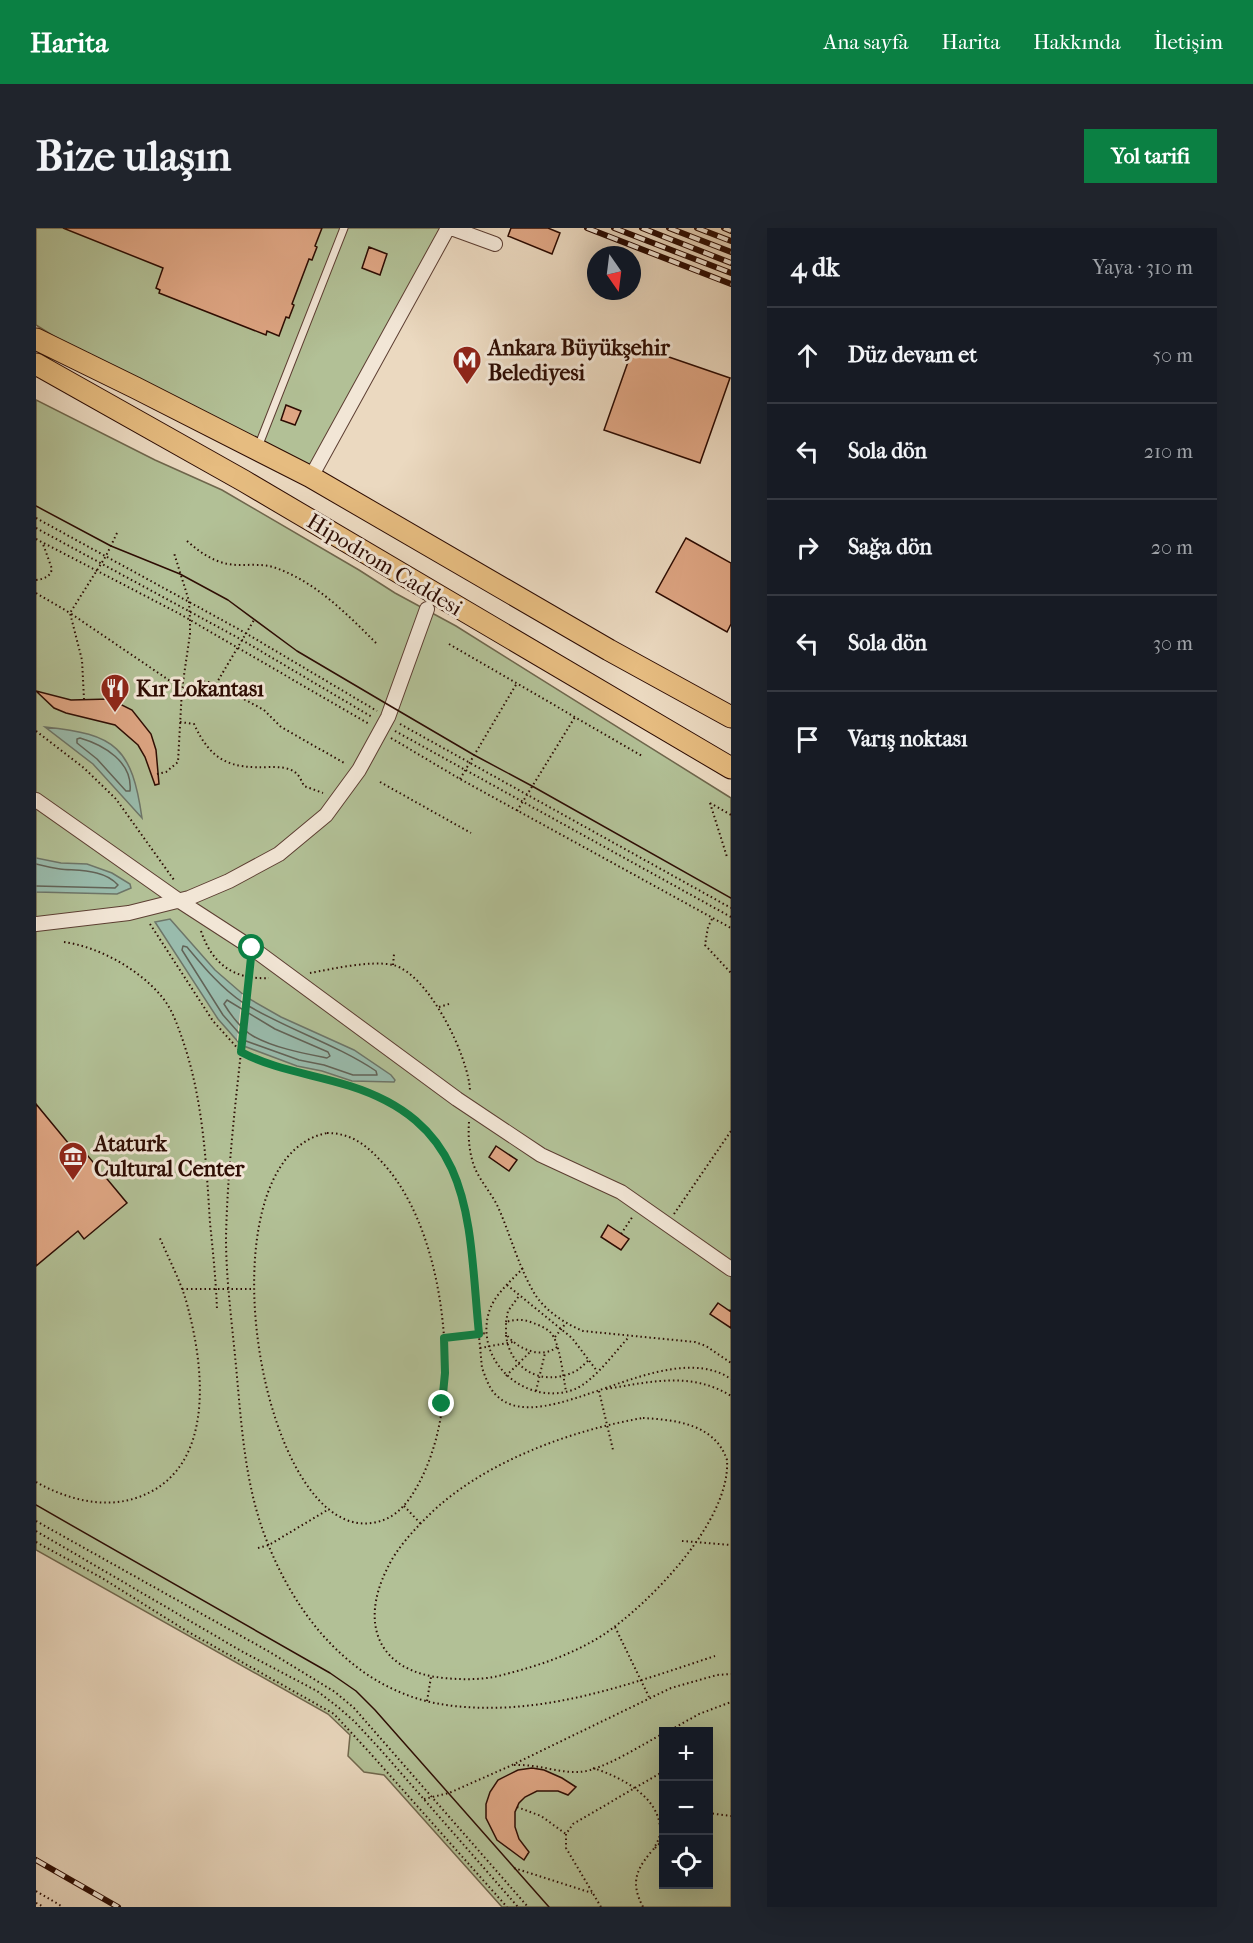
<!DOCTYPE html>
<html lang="tr">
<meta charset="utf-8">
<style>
body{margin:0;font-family:"IM FELL French Canon",serif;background:#20242c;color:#f1f3f6}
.controls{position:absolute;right:18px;bottom:18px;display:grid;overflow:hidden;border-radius:0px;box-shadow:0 6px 24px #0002}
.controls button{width:54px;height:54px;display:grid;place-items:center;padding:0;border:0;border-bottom:2px solid #363941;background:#171b24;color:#f1f3f6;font:30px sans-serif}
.compass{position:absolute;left:551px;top:18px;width:54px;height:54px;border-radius:50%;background:#171b24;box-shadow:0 6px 24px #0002;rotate:166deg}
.stop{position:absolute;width:18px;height:18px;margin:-14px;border:4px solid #0b8043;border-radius:50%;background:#fff}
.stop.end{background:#0b8043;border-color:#fff;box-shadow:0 2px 6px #0008}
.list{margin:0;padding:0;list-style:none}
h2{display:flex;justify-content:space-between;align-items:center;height:78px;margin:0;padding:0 24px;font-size:26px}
h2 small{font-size:20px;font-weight:400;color:#9ea1a6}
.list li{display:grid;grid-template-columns:39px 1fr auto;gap:18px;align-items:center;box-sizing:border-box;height:96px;padding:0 24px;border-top:2px solid #363941}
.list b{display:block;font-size:22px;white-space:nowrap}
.list em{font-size:20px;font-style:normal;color:#9ea1a6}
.icon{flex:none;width:33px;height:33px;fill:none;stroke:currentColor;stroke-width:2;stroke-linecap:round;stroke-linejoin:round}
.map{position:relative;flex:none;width:695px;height:1679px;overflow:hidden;border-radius:0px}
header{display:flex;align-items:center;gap:36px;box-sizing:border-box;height:84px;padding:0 30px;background:#0b8043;color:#fff}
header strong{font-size:28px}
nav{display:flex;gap:33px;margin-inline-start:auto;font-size:21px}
.intro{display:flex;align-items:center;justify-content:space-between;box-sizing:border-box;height:144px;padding:0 36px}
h1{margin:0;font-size:42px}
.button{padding:15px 27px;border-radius:0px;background:#0b8043;color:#fff;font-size:21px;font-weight:700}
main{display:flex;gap:36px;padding:0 36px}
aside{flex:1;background:#171b24;border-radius:0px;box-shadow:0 6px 24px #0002}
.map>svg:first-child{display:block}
.green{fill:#b2c096;stroke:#6f664c;stroke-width:1.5;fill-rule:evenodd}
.water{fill:#99bbac;stroke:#6d7568;stroke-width:1.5}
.pier{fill:#ebd9c0}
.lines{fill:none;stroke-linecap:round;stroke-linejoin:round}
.shore{stroke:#626357;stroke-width:1.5}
.building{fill:#dfa684;stroke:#2c0b02;stroke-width:1.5}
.lane-casing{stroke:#5c3e32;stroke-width:9}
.street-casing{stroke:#5c3e32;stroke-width:16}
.primary-casing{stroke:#2c0b02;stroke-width:23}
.path{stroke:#2c0b02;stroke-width:2;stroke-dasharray:1.5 3;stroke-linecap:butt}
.lane{stroke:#f2e6d6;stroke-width:7}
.street{stroke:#f2e6d6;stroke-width:14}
.primary{stroke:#e6bc80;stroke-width:21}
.tram{stroke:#2c0b02;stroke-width:1.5}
.rail-casing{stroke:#2c0b02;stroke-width:6}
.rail{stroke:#f2e6d6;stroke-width:4;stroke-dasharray:11;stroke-linecap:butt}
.route{stroke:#0b8043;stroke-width:8}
.labels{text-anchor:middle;stroke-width:6;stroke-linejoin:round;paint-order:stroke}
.poi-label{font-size:22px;font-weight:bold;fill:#2c0b02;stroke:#f2e6d6;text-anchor:start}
.street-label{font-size:22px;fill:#2c0b02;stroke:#f2e6d6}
</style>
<header>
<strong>Harita</strong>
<nav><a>Ana sayfa</a><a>Harita</a><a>Hakkında</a><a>İletişim</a></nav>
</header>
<div class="intro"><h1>Bize ulaşın</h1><a class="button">Yol tarifi</a></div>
<main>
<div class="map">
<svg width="695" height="1679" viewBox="0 0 695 1679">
<rect width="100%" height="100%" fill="#ebd9c0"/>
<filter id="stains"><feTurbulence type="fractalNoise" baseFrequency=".00333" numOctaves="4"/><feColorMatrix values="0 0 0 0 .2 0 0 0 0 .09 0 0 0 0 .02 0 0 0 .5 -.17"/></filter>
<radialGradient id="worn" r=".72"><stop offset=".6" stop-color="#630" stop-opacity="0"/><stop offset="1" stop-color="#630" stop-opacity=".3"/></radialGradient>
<!-- green -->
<path class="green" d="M0 0H412L275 249 100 160 0 97Z
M0 172 119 232 186 262 323 342 359 365 420 398 695 570V1679H466L348 1547 328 1544 312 1528 314 1507 292 1486 0 1322ZM628 1504H672V1656H628Z"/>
<!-- water -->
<path class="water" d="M9 499C80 506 96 520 106 590L57 536Z
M0 630 25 635 51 636 76 645 94 656 95 660 81 666 0 664Z
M134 691 179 742 210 769 245 789 318 822 355 847 359 852 358 854 316 853 286 843 261 838 205 817 182 791 119 694Z"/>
<!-- pier -->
<path class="pier" d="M206 766 214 771 209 820 201 812Z"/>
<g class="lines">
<!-- shore -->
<path class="shore" d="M44 510C68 517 97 534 94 563H90L61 531 41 515V511Z
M0 636C8 638 16 640 24 641 43 643 68 641 82 657L79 660 0 658
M147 718 151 719C167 738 185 760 206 774 249 801 298 815 340 843L341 847H317L288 837 263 832 210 813 187 787 146 722Z
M191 772 239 801 292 824 294 828 291 830C266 825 239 820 217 808 206 802 194 786 188 776Z"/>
</g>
<!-- building -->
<path class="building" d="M27 0H286L279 18 281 19 276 32 273 31 256 76 258 77 253 90 250 89 243 108 231 103 230 107 123 65 124 62 120 60 127 40Z
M475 0H512L524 5 516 26 472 8Z
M333 19 351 26 344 47 326 40Z
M598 117 694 150 664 235 568 202Z
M250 177 265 183 259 197 245 192Z
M650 310 695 335V396L691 404 620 364Z
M0 463 35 472 74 471 96 482 115 506 120 522 123 556 119 557 109 529 102 517 79 497 30 485 18 480Z
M0 876 47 933 52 928 91 975 48 1011 42 1003 0 1038Z
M460 918 481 932 473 943 453 929Z
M572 997 593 1011 585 1022 565 1009Z
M682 1075 695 1084V1100L674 1086Z
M496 1540 508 1542 526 1550 540 1559 532 1567 522 1563H501L489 1569 483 1575 479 1584V1599L483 1611 493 1624 488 1632 461 1612 450 1590V1576L454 1564 462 1552 482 1542Z"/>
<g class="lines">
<!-- lane casing -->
<g class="lane-casing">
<path id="lane" d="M222 219 308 0"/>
</g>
<!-- street casing -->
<g class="street-casing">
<path id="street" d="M415 0 459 16
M275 249 412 0
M0 572 142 672 216 720 421 871 505 927 585 964 695 1041
M0 696 93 685 153 670 193 653 243 626 290 587 323 542 352 489 391 381"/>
</g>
<!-- primary casing -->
<g class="primary-casing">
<path id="primary" d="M0 111 100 160 275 249 573 422 695 489
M0 136 208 253 695 540"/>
</g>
<!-- path -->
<path class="path" d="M0 290 206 403 341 483
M0 300 206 412 336 489
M81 305 70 328 34 385 146 461 164 452 180 456 228 482 245 499 310 536
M0 311 142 385 333 496
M151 313C167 327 182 337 204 337 215 337 226 336 237 339 279 353 310 385 341 416
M0 352C8 351 14 349 16 341L7 316
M0 365 34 385 46 432 48 471
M413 416 606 528
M180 456 218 392
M144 494 158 496C175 533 194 541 234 539 243 539 254 539 261 546 264 549 266 554 268 558L287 565
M364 496 695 680
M0 503 48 540 80 571 138 652
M359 503 695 689
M355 510 424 551 695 700
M121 546 130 544 142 534 146 461 154 406V392L153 373 138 325
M424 551 481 455
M344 554 435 605
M674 575 691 629
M674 575 695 587
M481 583 539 489
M676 691 672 699 669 717 695 745
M114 696 177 793 205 824 223 833 314 858 345 870 369 883 389 900 407 923 419 948 432 992 446 1140C450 1150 453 1161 461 1168 508 1213 629 1106 695 1151
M165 703C176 736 198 752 233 750
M28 714C63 719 103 741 126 769 136 781 141 796 146 810 167 870 170 932 174 995 177 1024 180 1053 181 1082
M214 736C206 827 192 918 190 1009 190 1052 196 1095 200 1138 205 1191 208 1246 225 1297 255 1386 320 1468 418 1478 509 1488 594 1456 679 1428
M357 737 358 726
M274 745C296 741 335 732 357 737 392 745 433 829 434 863
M403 779 413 776
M433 894C432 908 433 922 437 935 442 951 455 964 462 979 475 1008 483 1041 500 1068 511 1084 530 1096 547 1103L659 1114 670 1118 695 1135
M291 905C314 905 329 916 344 932 393 983 410 1075 409 1144 408 1184 400 1227 379 1262 371 1276 359 1290 341 1294 225 1323 159 931 291 905Z
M638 986 695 903
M585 1006 597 988
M487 1040C475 1053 458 1067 453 1084 438 1134 491 1180 539 1161 558 1153 578 1125 592 1110
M471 1057 536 1110 561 1143
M146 1061H218
M694 1083 695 1080
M470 1094 472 1083 483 1068
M470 1107C474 1141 505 1159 538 1144 543 1142 548 1136 553 1132
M519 1109 530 1095
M407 1110 451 1105
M521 1119C505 1132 480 1120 470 1106V1094C480 1091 488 1091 497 1095 503 1097 510 1100 514 1104 524 1113 527 1149 530 1163
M444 1120 477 1114
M470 1148 495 1123
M570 1161C614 1154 655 1143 695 1168
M500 1163 509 1125
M563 1163 577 1222
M607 1190C640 1192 679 1196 691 1232 695 1293 612 1377 567 1407 537 1426 505 1437 470 1446 450 1452 429 1452 408 1450 343 1444 323 1397 351 1341 360 1321 377 1303 392 1288 445 1235 535 1202 607 1190Z
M0 1254C30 1271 67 1281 100 1270 179 1244 169 1144 152 1080 146 1055 133 1032 123 1008
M368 1278 385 1296
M0 1293 232 1423 299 1464 318 1480 492 1679
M0 1303 207 1424 281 1463 302 1479 318 1493 344 1521 482 1679
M646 1313 695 1317
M0 1314 66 1350 149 1402 298 1486 334 1525 471 1679
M222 1320 233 1317 293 1281
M579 1399 613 1469
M391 1473 395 1449
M631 1504 663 1486 695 1474
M478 1537C502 1536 522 1545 543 1544 566 1543 607 1516 628 1505
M557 1540C585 1549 627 1570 624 1606 623 1612 619 1618 616 1624
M388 1571 413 1565 474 1538 635 1460 681 1447 695 1446
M481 1579 505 1588 530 1606
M672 1585 695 1588
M619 1620 628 1611
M478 1640 556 1665
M0 1663 27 1679
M0 1675 8 1679
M565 1679 530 1620V1606L537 1596 628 1543
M607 1679C595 1656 599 1643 615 1624"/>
<!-- lane -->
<use href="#lane" class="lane"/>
<!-- street -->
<use href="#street" class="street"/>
<!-- primary -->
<use href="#primary" class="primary"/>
<!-- tram -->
<path class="tram" d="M0 278 75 318 144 346 192 372 261 423 356 479 438 527 496 558 695 670
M0 1277 294 1445 320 1463 339 1482 513 1679"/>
<!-- rail casing -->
<g class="rail-casing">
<path id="rail" d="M551 0 695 56
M578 0 695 45
M606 0 695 35
M633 0 695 24
M661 0 695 13
M688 0 695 3
M0 1632 82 1679"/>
</g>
<!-- rail -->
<use href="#rail" class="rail"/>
</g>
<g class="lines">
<!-- route -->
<path class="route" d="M216 720 205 824C239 842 277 846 314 858 440 898 432 995 443 1106L408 1110 409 1145 406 1176"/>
</g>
<!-- icons -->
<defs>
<g id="metro-pin" transform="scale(1.5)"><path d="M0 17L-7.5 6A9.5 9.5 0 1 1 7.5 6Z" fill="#8f2418" stroke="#f2e6d6"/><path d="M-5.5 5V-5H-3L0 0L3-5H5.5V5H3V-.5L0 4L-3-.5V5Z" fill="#fff"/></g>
<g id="restaurant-pin" transform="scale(1.5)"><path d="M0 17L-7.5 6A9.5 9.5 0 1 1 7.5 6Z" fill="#8f2418" stroke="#f2e6d6"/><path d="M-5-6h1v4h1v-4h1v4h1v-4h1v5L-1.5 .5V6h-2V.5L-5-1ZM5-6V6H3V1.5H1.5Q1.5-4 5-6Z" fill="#fff"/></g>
<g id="museum-pin" transform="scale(1.5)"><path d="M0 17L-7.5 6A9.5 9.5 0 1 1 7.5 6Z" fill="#8f2418" stroke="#f2e6d6"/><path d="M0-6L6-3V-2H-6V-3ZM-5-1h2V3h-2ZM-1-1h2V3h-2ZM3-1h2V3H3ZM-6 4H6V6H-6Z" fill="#fff"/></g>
</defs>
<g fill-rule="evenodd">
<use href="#metro-pin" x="431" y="132"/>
<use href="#restaurant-pin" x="79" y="460"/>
<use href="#museum-pin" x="37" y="928"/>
</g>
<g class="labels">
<!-- poi labels -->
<g class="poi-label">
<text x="452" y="127">Ankara Büyükşehir<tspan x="452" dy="25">Belediyesi</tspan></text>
<text x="100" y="468">Kır Lokantası</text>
<text x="58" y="923">Ataturk<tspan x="58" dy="25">Cultural Center</tspan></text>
</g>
<!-- street labels -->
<g class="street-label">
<text transform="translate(349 336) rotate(31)" y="8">Hipodrom Caddesi</text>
</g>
</g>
<rect width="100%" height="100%" filter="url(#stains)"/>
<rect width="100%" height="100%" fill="url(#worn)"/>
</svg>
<div class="controls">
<button>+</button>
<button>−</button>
<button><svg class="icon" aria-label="locate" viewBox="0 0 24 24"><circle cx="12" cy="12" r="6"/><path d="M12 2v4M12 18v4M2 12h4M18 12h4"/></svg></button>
</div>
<svg class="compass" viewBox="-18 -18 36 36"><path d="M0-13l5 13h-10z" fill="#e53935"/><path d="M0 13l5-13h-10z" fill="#9ea1a6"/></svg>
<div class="stop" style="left:216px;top:720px"></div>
<div class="stop end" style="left:406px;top:1176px"></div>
</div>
<aside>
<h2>4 dk<small>Yaya · 310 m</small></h2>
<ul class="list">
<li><svg class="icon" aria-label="ahead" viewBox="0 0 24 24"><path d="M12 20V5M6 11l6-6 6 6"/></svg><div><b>Düz devam et</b></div><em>50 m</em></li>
<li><svg class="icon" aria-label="left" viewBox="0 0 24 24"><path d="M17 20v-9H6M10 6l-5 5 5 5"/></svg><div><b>Sola dön</b></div><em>210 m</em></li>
<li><svg class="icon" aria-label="right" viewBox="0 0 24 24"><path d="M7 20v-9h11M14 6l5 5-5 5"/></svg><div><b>Sağa dön</b></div><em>20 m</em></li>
<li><svg class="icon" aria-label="left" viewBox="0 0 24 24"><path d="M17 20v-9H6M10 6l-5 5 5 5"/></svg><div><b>Sola dön</b></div><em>30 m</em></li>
<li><svg class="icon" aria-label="arrive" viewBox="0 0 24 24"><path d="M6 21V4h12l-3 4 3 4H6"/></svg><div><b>Varış noktası</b></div></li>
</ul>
</aside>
</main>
